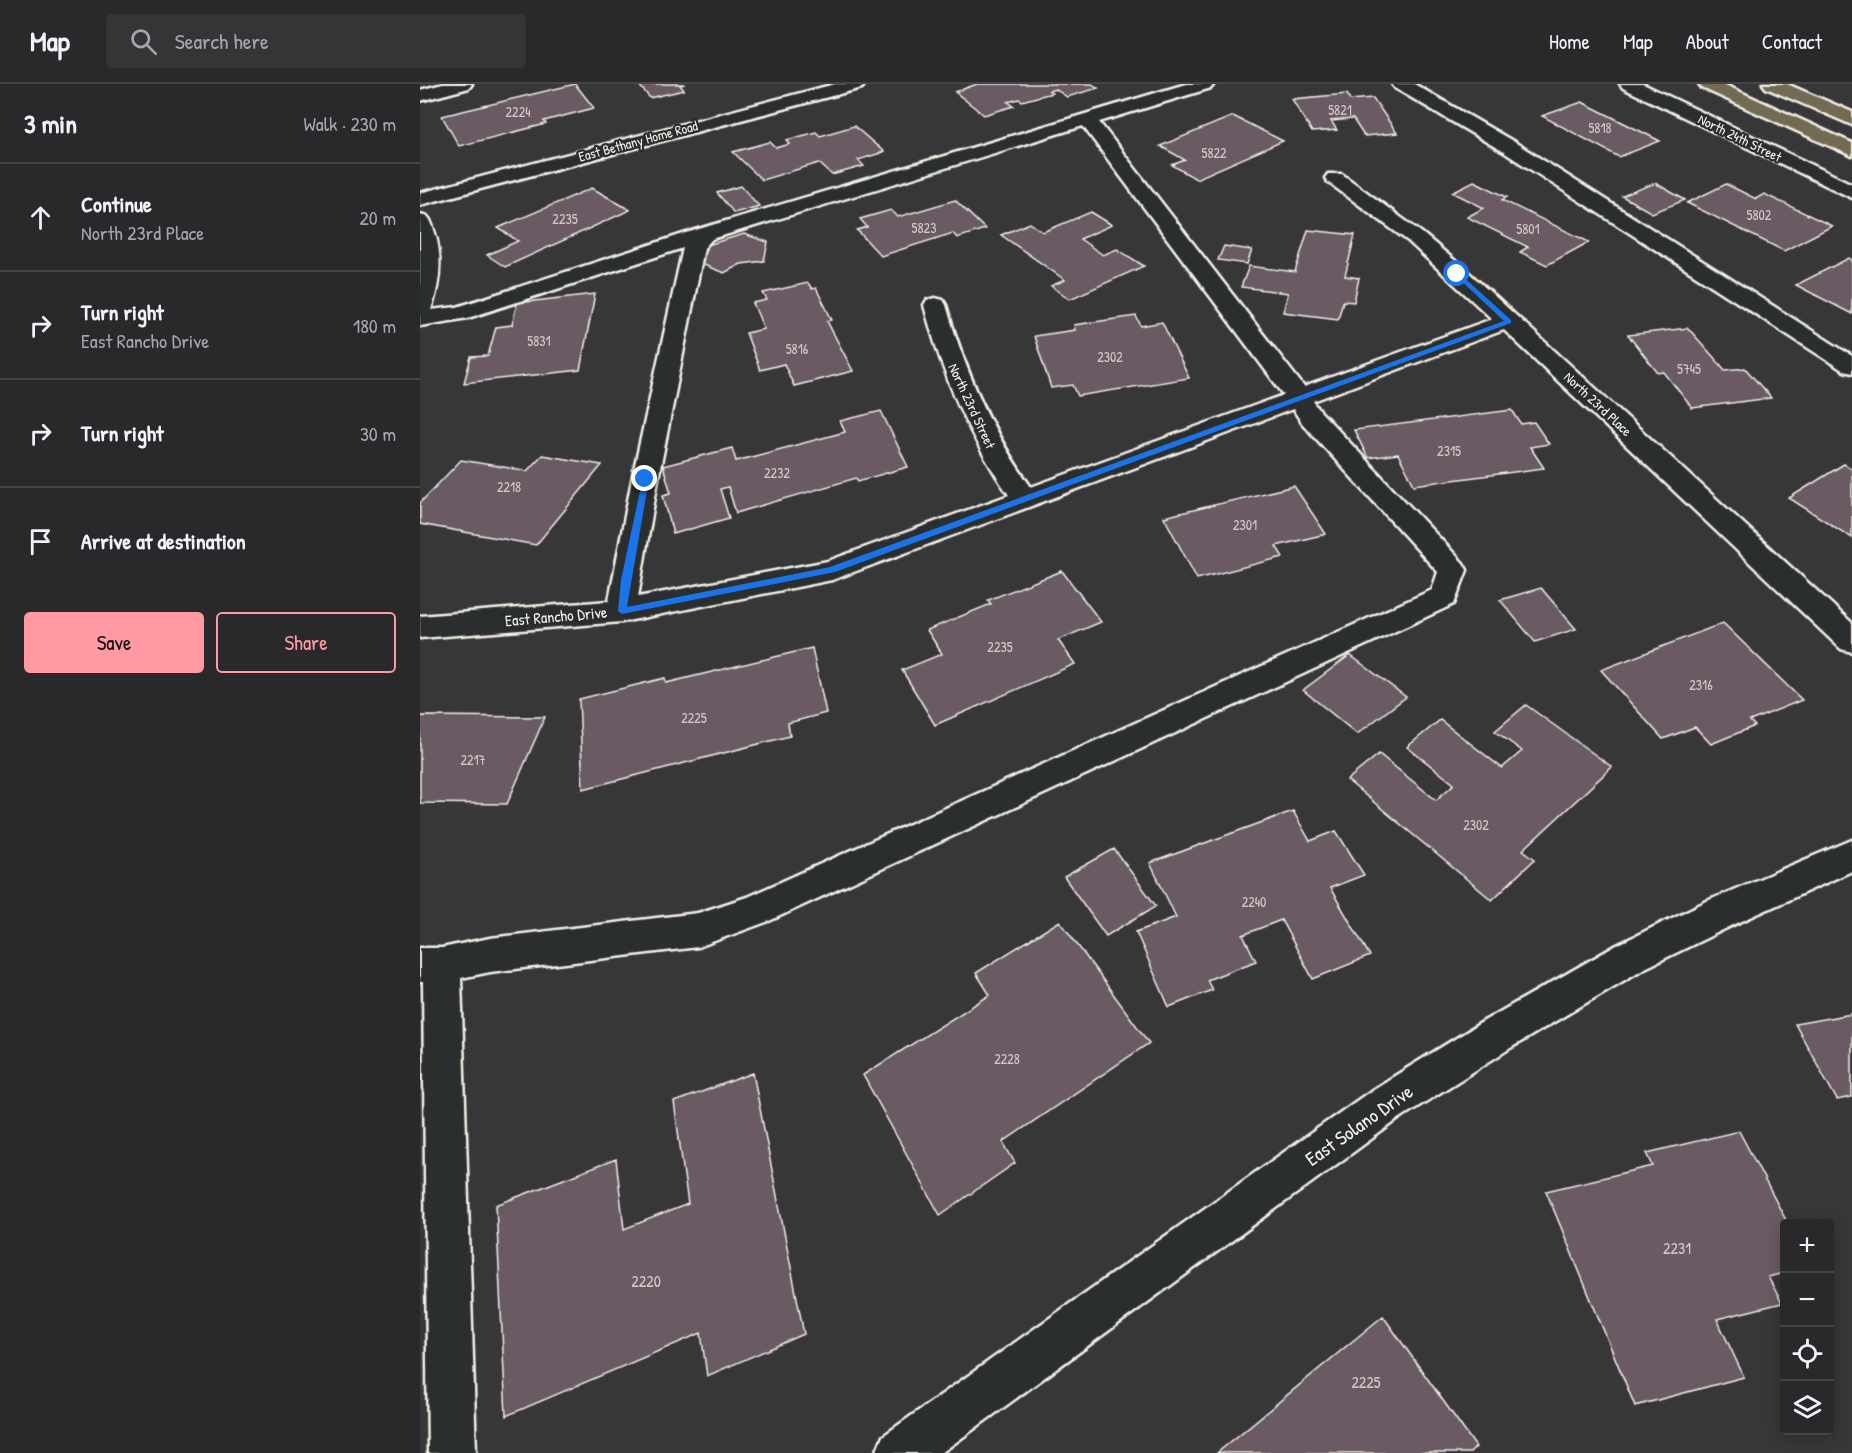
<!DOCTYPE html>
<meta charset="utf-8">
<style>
body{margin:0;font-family:"Patrick Hand",sans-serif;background:#353437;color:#f1f3f6}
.controls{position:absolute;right:18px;bottom:18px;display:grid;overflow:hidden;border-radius:6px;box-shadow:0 3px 15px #0003}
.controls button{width:54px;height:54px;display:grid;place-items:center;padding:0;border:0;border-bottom:2px solid #454447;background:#29282b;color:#f1f3f6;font:30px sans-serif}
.stop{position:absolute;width:18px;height:18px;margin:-14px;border:4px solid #1a73e8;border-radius:50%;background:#fff}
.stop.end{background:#1a73e8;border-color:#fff;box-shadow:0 2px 6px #0008}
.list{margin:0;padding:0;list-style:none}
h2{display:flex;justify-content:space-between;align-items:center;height:78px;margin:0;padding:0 24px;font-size:26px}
h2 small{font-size:20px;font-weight:400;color:#a5a6a9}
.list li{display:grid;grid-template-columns:39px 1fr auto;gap:18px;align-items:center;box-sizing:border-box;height:108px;padding:0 24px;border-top:2px solid #454447}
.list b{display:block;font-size:22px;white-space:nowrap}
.list p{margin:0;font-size:20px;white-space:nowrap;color:#a5a6a9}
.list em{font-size:20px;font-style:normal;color:#a5a6a9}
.actions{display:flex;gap:12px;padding:18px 24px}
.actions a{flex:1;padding:14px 0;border:2px solid #ff9aa2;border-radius:6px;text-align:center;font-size:21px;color:#ff9aa2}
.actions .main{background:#ff9aa2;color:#111}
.icon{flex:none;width:33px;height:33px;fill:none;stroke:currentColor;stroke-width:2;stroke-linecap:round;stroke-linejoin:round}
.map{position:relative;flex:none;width:1432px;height:1369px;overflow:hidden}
header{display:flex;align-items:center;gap:36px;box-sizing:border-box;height:84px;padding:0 30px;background:#29282b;border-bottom:2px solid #454447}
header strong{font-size:28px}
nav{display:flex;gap:33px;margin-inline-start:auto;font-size:21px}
.search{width:420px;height:54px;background:#353437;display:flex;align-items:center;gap:15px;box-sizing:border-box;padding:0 21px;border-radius:6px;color:#a5a6a9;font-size:22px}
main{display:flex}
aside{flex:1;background:#29282b}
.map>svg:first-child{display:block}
.building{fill:#6b5a63;stroke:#f4f1e8;stroke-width:1.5}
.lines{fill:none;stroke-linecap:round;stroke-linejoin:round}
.minor-casing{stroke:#f4f1e8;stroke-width:5}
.major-casing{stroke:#f4f1e8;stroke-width:5}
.minor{fill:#2a2d2e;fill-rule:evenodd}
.major{fill:#726b52;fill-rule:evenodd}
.route{fill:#1a73e8}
.labels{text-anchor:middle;stroke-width:4.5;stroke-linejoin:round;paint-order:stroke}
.number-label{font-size:14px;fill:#d2cbc7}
.far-street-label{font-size:14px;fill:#f4f1e8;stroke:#2a2d2e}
.street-label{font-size:16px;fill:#f4f1e8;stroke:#2a2d2e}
.near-number-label{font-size:16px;fill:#d2cbc7}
.near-street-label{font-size:20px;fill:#f4f1e8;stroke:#2a2d2e}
</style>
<header>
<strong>Map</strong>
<div class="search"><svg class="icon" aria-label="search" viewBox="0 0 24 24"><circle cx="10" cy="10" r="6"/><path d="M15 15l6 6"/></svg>Search here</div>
<nav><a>Home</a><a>Map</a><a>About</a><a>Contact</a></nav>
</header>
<main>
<aside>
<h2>3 min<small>Walk · 230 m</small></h2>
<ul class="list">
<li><svg class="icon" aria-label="ahead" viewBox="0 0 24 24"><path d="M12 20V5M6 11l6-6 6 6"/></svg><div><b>Continue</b><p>North 23rd Place</p></div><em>20 m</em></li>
<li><svg class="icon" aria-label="right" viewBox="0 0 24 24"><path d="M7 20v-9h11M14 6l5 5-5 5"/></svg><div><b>Turn right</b><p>East Rancho Drive</p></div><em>180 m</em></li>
<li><svg class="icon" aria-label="right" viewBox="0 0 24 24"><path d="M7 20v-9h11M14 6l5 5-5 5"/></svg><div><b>Turn right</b></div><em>30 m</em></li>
<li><svg class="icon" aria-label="arrive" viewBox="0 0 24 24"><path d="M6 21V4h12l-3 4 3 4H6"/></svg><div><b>Arrive at destination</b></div></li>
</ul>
<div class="actions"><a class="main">Save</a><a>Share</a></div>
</aside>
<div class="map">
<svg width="1432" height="1369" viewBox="0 0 1432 1369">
<rect width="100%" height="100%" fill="#373639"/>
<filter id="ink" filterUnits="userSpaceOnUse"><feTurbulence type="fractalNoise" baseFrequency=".0167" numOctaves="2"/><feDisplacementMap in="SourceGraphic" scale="12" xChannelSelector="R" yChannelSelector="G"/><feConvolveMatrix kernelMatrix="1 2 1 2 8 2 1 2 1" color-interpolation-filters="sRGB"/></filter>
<g filter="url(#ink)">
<!-- building -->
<path class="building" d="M155 0 174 24 124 37 126 40 39 62 22 32Z
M218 0H265L260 1 264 6 230 14Z
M557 0H672L678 4 647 13 635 5 629 7 632 9 602 17 599 15 588 18 594 22 564 31 535 8Z
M927 10 930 16 953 14 977 49 944 52 933 35 911 37 917 46 892 48 872 15Z
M1162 18 1240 57 1199 73 1122 32Z
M813 32 863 57 776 95 752 81 765 76 740 62Z
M434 42 464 68 438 76 444 82 412 91 399 79 342 96 313 68 350 58 356 64 370 60 367 56 396 48 400 52Z
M1054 97 1087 113 1082 116 1169 158 1127 181 1100 168 1108 163 1047 133 1064 124 1032 108Z
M1235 99 1265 116 1232 129 1202 112Z
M1306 100 1336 115 1344 110 1412 142 1364 167 1267 119Z
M321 102 339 122 314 129 297 109Z
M172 104 210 126 85 183 67 171 98 157 78 144Z
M535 116 565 145 537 154 533 149 461 172 437 146 447 143 440 135 471 126 478 133Z
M671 128 692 141 660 155 683 171 697 165 724 182 650 215 631 202 645 196 581 151 610 139 623 148Z
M888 146 935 151 925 192 939 194 934 218 923 217 918 235 863 228 868 209 821 203 829 182 875 188Z
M324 150 348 158 344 177 321 180 304 189 281 180 287 161Z
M804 162 832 166 827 180 798 176Z
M1429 174 1432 176V230L1376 201Z
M388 199 392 205 396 204 412 236 407 237 433 287 374 302 364 280 340 286 326 249 344 245 333 219 347 216 343 209Z
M175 210 160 286 44 299 51 273 68 272 76 243 92 241 97 219Z
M716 232 721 242 742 238 769 294 658 312 653 301 631 304 614 252 655 246 654 241Z
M1268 244 1305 286 1325 284 1351 314 1272 324 1244 288 1238 289 1208 251Z
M1092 326 1101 340 1114 338 1129 360 1110 363 1124 384 994 401 978 370 948 374 934 346Z
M461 327 488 383 438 397 436 394 316 429 308 403 300 405 309 434 253 450 243 411 251 409 243 382 312 364 316 377 425 348 420 337Z
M122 371 182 381 116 461 0 440V419L41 376 107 387Z
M1424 380 1432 385V454L1369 414Z
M874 402 906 450 856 462 863 473 777 495 744 433Z
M642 487 681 538 638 556 655 580 515 641 482 586 522 570 507 546 571 520 568 516Z
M1121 504 1156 545 1115 558 1080 516Z
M1303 539 1382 616 1330 637 1335 642 1291 660 1275 643 1243 655 1181 586Z
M392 564 406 629 368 639 370 652 163 705 159 615 245 594 246 599Z
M930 571 986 613 937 650 883 606Z
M1106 621 1192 683 1103 766 1115 775 1072 816 927 696 959 670 1016 716 1034 700 987 663 1020 636 1082 684 1102 667 1075 647Z
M0 632 125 633 87 720 0 719Z
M873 727 890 757 916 747 944 791 910 804 950 872 893 895 861 836 823 851 836 877 787 896 792 906 749 923 716 848 756 833 730 779Z
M694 765 736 822 686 852 644 793Z
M640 837 729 959 583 1058 595 1079 520 1131 443 991 570 911 556 889Z
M1432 930V1013L1417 1016 1375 940Z
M333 989 384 1250 287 1292 281 1249 86 1332 76 1121 196 1075 204 1145 268 1120 254 1018Z
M1319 1047 1368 1140H1364V1189L1348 1193 1362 1219 1297 1235 1324 1293 1215 1322 1126 1107 1233 1082 1227 1069Z
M963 1232 1056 1363 1050 1369H797Z"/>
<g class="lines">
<!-- minor casing -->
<g class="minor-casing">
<path id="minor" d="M23 0H52L49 4 0 17V6Z
M415 0H445L442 4 0 121V109Z
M766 0H794L791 4 679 38 884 303 1072 235 988 157 908 98 905 94 908 90H922L1002 149 1045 185 1432 539V568L1421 565 1084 246 893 317 900 327 1043 479 1047 486 1034 520 349 837 278 863 70 888 41 894 56 1369H8L3 898H0V864H22L70 854 278 829 327 813 1012 506 1018 488 882 339 873 325 412 496 202 538 0 554V532L189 517 212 395 263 164 48 234 0 242V130L7 132 10 136C24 166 21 196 11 226L37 223 279 145ZM663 42 864 311 611 403C571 347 545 287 526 221L523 216 515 214 507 216 504 221C522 290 548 352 589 411L408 477 218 513 238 395 284 164 292 155Z
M972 0H994L1096 59 1432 272V289L1424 287 1082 67 975 4Z
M1200 0H1223L1432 100V114L1203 4Z
M1432 756V787L1313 841 1223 885 1092 963 980 1034 521 1369H456L463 1352 952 1006 1064 937 1197 861 1287 817Z"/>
</g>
<!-- major casing -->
<g class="major-casing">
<path id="major" d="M1279 0H1303L1432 59V72L1282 4Z
M1343 0H1367L1432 28V41L1346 4Z"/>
</g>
<!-- minor -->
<use href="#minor" class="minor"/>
<!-- major -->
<use href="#major" class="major"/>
</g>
</g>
<!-- route -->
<path class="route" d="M1035 189H1039L1091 236V239L415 488 202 530 198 527 201 496 223 393 229 395 207 523 410 483 1084 237 1035 191Z"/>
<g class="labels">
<!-- number labels -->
<g class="number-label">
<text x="920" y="31">5821</text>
<text x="98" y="33">2224</text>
<text x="1180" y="49">5818</text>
<text x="794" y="74">5822</text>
<text x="1339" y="136">5802</text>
<text x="145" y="140">2235</text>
<text x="504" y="149">5823</text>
<text x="1108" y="150">5801</text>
<text x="119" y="262">5831</text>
<text x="377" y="270">5816</text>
<text x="690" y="278">2302</text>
<text x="1269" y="290">5745</text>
<text x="1029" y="372">2315</text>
<text x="357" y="394">2232</text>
<text x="89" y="408">2218</text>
<text x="825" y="446">2301</text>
<text x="580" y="568">2235</text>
<text x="1281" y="606">2316</text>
<text x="274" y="639">2225</text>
<text x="53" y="681">2217</text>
<text x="1056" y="746">2302</text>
<text x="834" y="823">2240</text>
<text x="587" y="980">2228</text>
</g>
<!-- far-street labels -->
<g class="far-street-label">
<text transform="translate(1320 54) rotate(26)" y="5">North 24th Street</text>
<text transform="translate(218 57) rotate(-15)" y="5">East Bethany Home Road</text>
<text transform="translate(1178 320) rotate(43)" y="5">North 23rd Place</text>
<text transform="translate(552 322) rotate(65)" y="5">North 23rd Street</text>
</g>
<!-- street labels -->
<g class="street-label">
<text transform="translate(136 532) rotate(-5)" y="6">East Rancho Drive</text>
</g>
<!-- near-number labels -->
<g class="near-number-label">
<text x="1257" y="1170">2231</text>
<text x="226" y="1203">2220</text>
<text x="946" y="1304">2225</text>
</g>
<!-- near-street labels -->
<g class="near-street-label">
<text transform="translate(939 1041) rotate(-35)" y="7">East Solano Drive</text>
</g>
</g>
</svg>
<div class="controls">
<button>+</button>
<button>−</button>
<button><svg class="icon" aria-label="locate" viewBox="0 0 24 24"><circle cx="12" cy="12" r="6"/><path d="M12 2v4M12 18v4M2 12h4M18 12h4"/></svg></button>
<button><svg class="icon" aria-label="layers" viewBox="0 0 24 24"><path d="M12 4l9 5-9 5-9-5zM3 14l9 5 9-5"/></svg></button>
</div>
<div class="stop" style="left:1037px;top:190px"></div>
<div class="stop end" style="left:225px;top:395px"></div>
</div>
</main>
